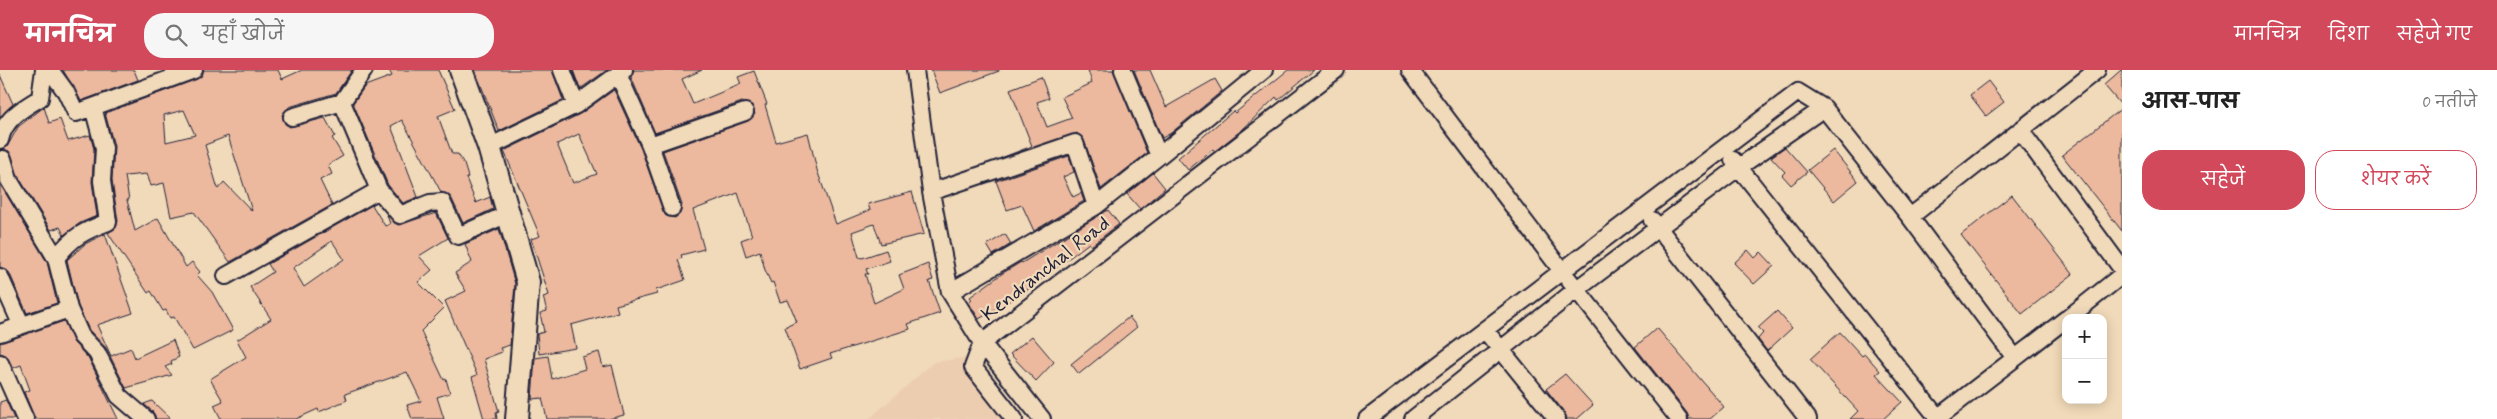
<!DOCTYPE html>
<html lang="hi">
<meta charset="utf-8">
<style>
body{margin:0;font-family:Mynerve,"Playpen Sans Deva",sans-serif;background:#f6f6f6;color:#222}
.controls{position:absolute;right:15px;bottom:15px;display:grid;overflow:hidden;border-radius:10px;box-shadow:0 2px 12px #0003}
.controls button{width:45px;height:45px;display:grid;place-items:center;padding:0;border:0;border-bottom:1px solid #e0e0e0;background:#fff;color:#222;font:25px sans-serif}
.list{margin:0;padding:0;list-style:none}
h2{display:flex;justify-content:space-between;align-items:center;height:65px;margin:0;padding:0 20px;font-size:21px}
h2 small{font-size:16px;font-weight:400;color:#767676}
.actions{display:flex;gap:10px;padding:15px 20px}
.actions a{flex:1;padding:11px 0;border:1px solid #d1495b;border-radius:20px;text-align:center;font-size:18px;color:#d1495b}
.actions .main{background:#d1495b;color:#fff}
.icon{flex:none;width:28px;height:28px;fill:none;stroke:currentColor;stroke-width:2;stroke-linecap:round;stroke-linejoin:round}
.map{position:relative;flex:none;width:2122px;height:349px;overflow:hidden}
header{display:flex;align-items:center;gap:30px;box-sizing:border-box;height:70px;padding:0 25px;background:#d1495b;color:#fff}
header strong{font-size:24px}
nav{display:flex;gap:28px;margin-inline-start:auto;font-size:18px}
.search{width:350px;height:45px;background:#f6f6f6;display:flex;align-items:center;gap:12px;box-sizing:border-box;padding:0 18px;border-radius:20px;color:#767676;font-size:19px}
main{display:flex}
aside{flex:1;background:#fff}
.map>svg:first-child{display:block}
.built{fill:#eccdaf}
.building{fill:#ecb99e;stroke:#22223b;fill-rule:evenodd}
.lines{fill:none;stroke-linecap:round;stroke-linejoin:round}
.street-casing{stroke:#22223b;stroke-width:20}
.secondary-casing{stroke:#22223b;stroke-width:26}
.street{stroke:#f1dab9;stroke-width:16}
.secondary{stroke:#f1dab9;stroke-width:22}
.labels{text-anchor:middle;stroke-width:4.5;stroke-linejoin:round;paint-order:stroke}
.street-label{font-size:20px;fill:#22223b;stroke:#f1dab9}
</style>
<header>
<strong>मानचित्र</strong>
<div class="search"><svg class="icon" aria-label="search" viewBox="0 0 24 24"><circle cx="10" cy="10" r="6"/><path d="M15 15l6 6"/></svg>यहाँ खोजें</div>
<nav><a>मानचित्र</a><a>दिशा</a><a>सहेजे गए</a></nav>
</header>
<main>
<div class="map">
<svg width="2122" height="349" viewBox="0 0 2122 349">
<rect width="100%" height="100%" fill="#f1dab9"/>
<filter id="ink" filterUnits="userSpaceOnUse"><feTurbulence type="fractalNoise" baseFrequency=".02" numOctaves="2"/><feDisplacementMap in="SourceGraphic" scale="10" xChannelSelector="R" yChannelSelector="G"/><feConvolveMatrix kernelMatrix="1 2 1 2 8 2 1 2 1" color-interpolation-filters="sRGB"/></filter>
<g filter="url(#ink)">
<!-- built -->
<path class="built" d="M971 287 1019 349H869L934 292Z"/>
<!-- building -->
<path class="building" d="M63 0H134L138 10 81 31Z
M204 0H278L282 9 302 0H352L336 23 289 37 282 45 285 54 290 57 325 48 335 66 332 68 343 86 328 95 332 104 320 110 332 135 230 192 194 142 171 147 164 113 151 116 147 104 125 106 129 130H127L135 161 158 148 186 197 192 192 200 202 197 205 212 222 233 260 193 280 174 247 170 248 166 240 163 241 151 221 148 223 108 163 116 158 118 151 112 111 114 76 105 43 197 9ZM184 40 195 65 166 72 164 45ZM228 66 252 141 224 112 218 119 205 75Z
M389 0H438L455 39 438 46 452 84H458L464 94 468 107 466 108 476 133 490 127 493 139 463 153 451 127 441 122 402 50 391 56 418 127 403 133 388 115 353 33 365 16 392 6Z
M475 0H552L563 30 499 61Z
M573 0H607L580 19Z
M634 0H702L682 9 693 34 741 14 738 7 754 1 767 34 765 35 776 72 808 63 817 100 836 154 870 140 868 134 912 122 924 164 881 174 874 154 852 162 859 187 862 188 886 180 890 191 866 199 868 204H865L874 233 904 219 899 205 928 194 933 210 929 211 940 243 908 254 910 259 830 284 832 288 800 299 785 257 797 252 788 230 780 232 773 212 771 213 765 200 760 181 746 186 741 170 752 166 738 123 693 140 704 179 681 185 682 188 678 190 685 210 656 220 657 224 616 235 618 242 571 255 576 278 539 284 537 264 544 262 540 243 547 241 543 227 549 225 531 169 540 166 504 81 580 44 614 20 641 79 663 141 666 146 675 148 680 144 682 135 663 81 748 51 755 44 752 35 742 32 655 63 631 7ZM579 64 597 104 573 113 557 74Z
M931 0H999V1L940 23Z
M1088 0H1113L1147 83 1101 119 1084 70 1077 63 1001 88 1032 76 1010 19 1041 7 1049 28 1037 32 1047 57 1072 48 1062 27 1092 13Z
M1134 0H1150L1166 37 1215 9 1222 21 1171 63 1162 68Z
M1288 0H1314L1278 30 1276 27 1243 59 1215 81 1213 79 1188 100 1178 88 1233 41 1235 43Z
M2121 0H2122V36L2104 15Z
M0 5 13 34 0 47Z
M1988 11 2004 32 1986 46 1970 25Z
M44 37 49 53 60 49 68 71 90 65 94 79 92 112 97 146 80 153 64 165 60 157 51 160 18 106 12 86 9 81 3 79 7 77 18 57Z
M2122 38V161L2062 85Z
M1785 77 1807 102 1791 115 1782 105 1785 102 1771 87Z
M1833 80 1858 111 1834 131 1808 100Z
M1069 86 1074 102 1063 107 1073 127 1081 123 1084 131 1034 161 1022 135 1007 140 996 111Z
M1153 103 1165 118 1140 139 1127 124Z
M0 114 47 192 57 233 27 243 9 202 0 197Z
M2012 125 2073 204 2022 244 1961 165Z
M372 135 385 156 390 154 387 145 398 155 436 143 448 168 419 186 432 200 418 212 444 238 421 261 444 310 446 309 450 323 437 327 444 349H412L407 335 421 331 407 302 345 324 347 330 319 342 318 339 296 349H221L214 335 223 331 210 309 246 287 237 270 271 249 250 217 273 202 268 194ZM332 171 344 189 304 217 293 198Z
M1108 140 1119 154 1091 176 1089 173 1023 223 979 249 969 233 972 230 970 227 1003 203 1021 192 1022 193Z
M499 159 515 214 510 275 500 278 502 282 484 289 499 342 496 343 497 349H484L472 307 477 305 445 231 466 221 455 203 472 192 465 174Z
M105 164 133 243 97 255 111 286 131 278 135 288 173 270 179 287 171 291 172 294 165 297 172 305 126 318 106 278 89 260 78 236 67 190 85 174Z
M1005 164 1011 174 993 185 987 175Z
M1748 180 1755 188 1761 182 1774 196 1754 214 1734 193Z
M1777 241 1792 258 1767 281 1758 269 1763 263 1758 258Z
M1129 247 1137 257 1079 304 1071 294Z
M64 251 74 273 89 289 118 349H35L24 322 30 320 21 295 13 298 6 285 0 283V273Z
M1657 258 1724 337 1710 349H1689L1687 343 1635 277Z
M1840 262 1862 286 1865 284 1880 301 1876 304 1902 332 1883 349H1850L1858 341 1810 289Z
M1032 266 1054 292 1036 311 1010 284Z
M599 282 603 297 612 295 624 345 608 349H547L542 328 532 329 535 288 548 286 552 309 585 299 582 287Z
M1565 304 1593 335 1577 349H1567L1565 343 1546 319Z
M6 330 14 349H0V332Z
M152 331 171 349H156L153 342 144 334Z"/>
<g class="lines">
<!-- street casing -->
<g class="street-casing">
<path id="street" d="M50 0 66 22 76 43 93 37
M562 0 576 35
M915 0 931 122 950 222 982 273 1336 0
M1410 0 1562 201 1679 349
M618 4 650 75 672 138
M342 32 379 120 400 145 430 133 442 132 458 166 510 143
M292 47 342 32 364 0
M2020 60 2122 199
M0 70C4 49 23 38 40 28L44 0
M650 75 745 42
M489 77 576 35 624 0
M1159 86 1264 0
M0 90 3 89 9 110 56 188 69 239 0 263
M1733 90 1938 348
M931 122 1075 73 1096 136
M1910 147 2097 0
M1652 150 1808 349
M56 188C72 167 84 161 108 152L102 111 104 78 93 37 194 0
M226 206 379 120
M0 207 21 254
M950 222 1096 136 1159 86 1123 0
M69 239 81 266 97 283 119 326 146 349
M2068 248 2122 205
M1485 260 1557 349
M0 293 25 349
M1014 349 973 297 982 273 1042 349
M1367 349 1798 22 1824 38 1910 147 2015 288
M1413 349 1577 219 1739 97 1824 38
M1936 349 2066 249"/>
</g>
<!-- secondary casing -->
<g class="secondary-casing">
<path id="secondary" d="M461 0 489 77 528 212 517 349"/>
</g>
<!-- street -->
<use href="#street" class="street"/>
<!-- secondary -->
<use href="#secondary" class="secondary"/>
</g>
</g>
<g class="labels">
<!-- street labels -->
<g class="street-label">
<text transform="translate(1045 198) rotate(-38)" y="7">Kendranchal Road</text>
</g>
</g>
</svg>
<div class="controls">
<button>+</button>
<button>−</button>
</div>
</div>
<aside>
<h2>आस-पास<small>0 नतीजे</small></h2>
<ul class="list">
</ul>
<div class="actions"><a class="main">सहेजें</a><a>शेयर करें</a></div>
</aside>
</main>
